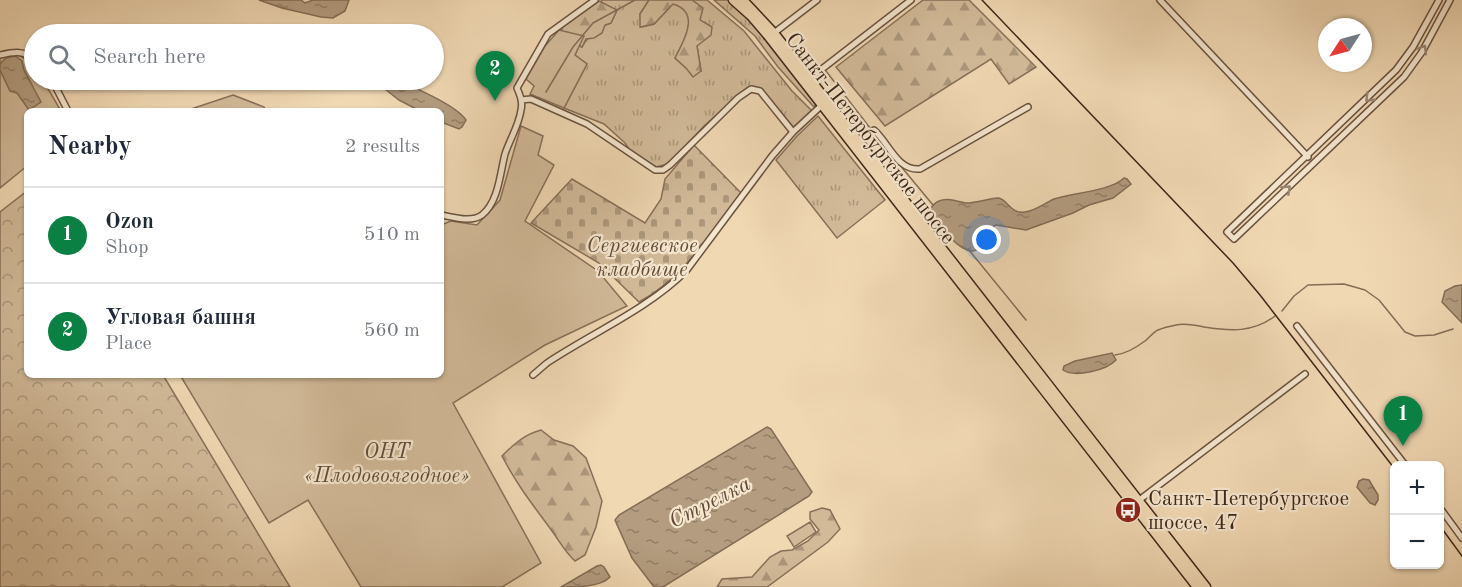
<!DOCTYPE html>
<meta charset="utf-8">
<style>
body{margin:0;font-family:"Old Standard TT",serif;background:#f6f6f7;color:#1f2937}
.controls{position:absolute;right:18px;bottom:18px;display:grid;overflow:hidden;border-radius:9px;box-shadow:0 2px 4px #0004}
.controls button{width:54px;height:54px;display:grid;place-items:center;padding:0;border:0;border-bottom:2px solid #e0e1e3;background:#fff;color:#1f2937;font:30px sans-serif}
.compass{position:absolute;left:1318px;top:18px;width:54px;height:54px;border-radius:50%;background:#fff;box-shadow:0 2px 4px #0004;rotate:234deg}
.you{position:absolute;left:987px;top:240px;width:21px;height:21px;margin:-15px;border:4px solid #fff;border-radius:50%;background:#1a73e8;box-shadow:0 0 0 9px #1a73e833}
.badge{display:grid;place-items:center;width:39px;height:39px;border-radius:50%;background:#0b8043;color:#fff;font-size:20px;font-weight:700}
.pin{position:absolute;translate:-50% -50px;filter:drop-shadow(0 2px 3px #0008)}
.pin::after{content:'';position:absolute;top:32px;width:21px;height:18px;background:inherit;clip-path:polygon(0 0,100% 0,50% 100%)}
.list{margin:0;padding:0;list-style:none}
h2{display:flex;justify-content:space-between;align-items:center;height:78px;margin:0;padding:0 24px;font-size:26px}
h2 small{font-size:20px;font-weight:400;color:#747a83}
.list li{display:grid;grid-template-columns:39px 1fr auto;gap:18px;align-items:center;box-sizing:border-box;height:96px;padding:0 24px;border-top:2px solid #e0e1e3}
.list b{display:block;font-size:22px;white-space:nowrap}
.list p{margin:0;font-size:20px;white-space:nowrap;color:#747a83}
.list em{font-size:20px;font-style:normal;color:#747a83}
.icon{flex:none;width:33px;height:33px;fill:none;stroke:currentColor;stroke-width:2;stroke-linecap:round;stroke-linejoin:round}
.map{position:relative;flex:none;width:1462px;height:587px;overflow:hidden}
.search{position:absolute;background:#fff;box-shadow:0 2px 4px #0004;left:24px;top:24px;width:420px;height:66px;display:flex;align-items:center;gap:15px;box-sizing:border-box;padding:0 21px;border-radius:33px;color:#747a83;font-size:22px}
.panel{position:absolute;background:#fff;box-shadow:0 2px 4px #0004;left:24px;top:108px;width:420px;height:270px;border-radius:9px}
.map>svg:first-child{display:block}
.grass{fill:url(#grass-tufts);stroke:#887059;stroke-width:1.5;fill-rule:evenodd}
.forest{fill:url(#forest-firs);stroke:#887059;stroke-width:1.5}
.cemetery{fill:url(#cemetery-stones);stroke:#887059;stroke-width:1.5}
.park{fill:url(#park-crowns);stroke:#887059;stroke-width:1.5}
.garden{fill:#d2ba99;stroke:#887059;stroke-width:1.5}
.water{fill:url(#water-ripples);stroke:#846d56;stroke-width:1.5}
.lines{fill:none;stroke-linecap:round;stroke-linejoin:round}
.stream{stroke:#846d56;stroke-width:1.5}
.street-casing{stroke:#6a5340;stroke-width:8}
.primary-casing{stroke:#3e2719;stroke-width:11}
.street{stroke:#f5e6ce;stroke-width:5}
.primary{stroke:#f0d8b3;stroke-width:8}
.tram{stroke:#3e2719;stroke-width:1.5}
.oneway{stroke:#9a8674}
.labels{text-anchor:middle;stroke-width:4.5;stroke-linejoin:round;paint-order:stroke}
.street-label{font-size:21px;fill:#3e2719;stroke:#f5e6ce}
.park-label{font-size:21px;font-style:italic;fill:#634c39;stroke:#f5e6ce}
.poi-label{font-size:21px;fill:#3e2719;stroke:#f5e6ce;text-anchor:start}
.water-label{font-size:22px;font-style:italic;fill:#614a38;stroke:#f5e6ce}
</style>
<div class="map">
<svg width="1462" height="587" viewBox="0 0 1462 587">
<defs>
<pattern id="grass-tufts" width="24" height="20" patternUnits="userSpaceOnUse" patternTransform="scale(1.5)"><rect width="24" height="20" fill="#d2ba99"/><path d="M3 7l-1-3M5 7V3M7 7l1-3M15 17l-1-3M17 17v-4M19 17l1-3" fill="none" stroke="#ac977c"/></pattern>
<pattern id="forest-firs" width="22" height="20" patternUnits="userSpaceOnUse" patternTransform="scale(1.5)"><rect width="22" height="20" fill="#d2ba99"/><path d="M5 1l3.5 6h-7zM16 11l3.5 6h-7z" fill="#ac977c"/></pattern>
<pattern id="cemetery-stones" width="16" height="16" patternUnits="userSpaceOnUse" patternTransform="scale(1.5)"><rect width="16" height="16" fill="#d2ba99"/><path d="M2 7V4a2 2 0 0 1 4 0v3zM10 15v-3a2 2 0 0 1 4 0v3z" fill="#ac977c"/></pattern>
<pattern id="park-crowns" width="20" height="18" patternUnits="userSpaceOnUse" patternTransform="scale(1.5)"><rect width="20" height="18" fill="#d2ba99"/><path d="M2 6a3 3 0 1 1 6 0M12 15a3 3 0 1 1 6 0" fill="none" stroke="#ac977c"/></pattern>
<pattern id="water-ripples" width="26" height="14" patternUnits="userSpaceOnUse" patternTransform="scale(1.5)"><rect width="26" height="14" fill="#b39c7f"/><path d="M2 4q2-2 4 0t4 0M15 11q2-2 4 0t4 0" fill="none" stroke="#937f67"/></pattern>
</defs>
<rect width="100%" height="100%" fill="#f0d8b3"/>
<filter id="stains"><feTurbulence type="fractalNoise" baseFrequency=".00333" numOctaves="4"/><feColorMatrix values="0 0 0 0 .2 0 0 0 0 .09 0 0 0 0 .02 0 0 0 .5 -.17"/></filter>
<radialGradient id="worn" r=".72"><stop offset=".6" stop-color="#630" stop-opacity="0"/><stop offset="1" stop-color="#630" stop-opacity=".3"/></radialGradient>
<!-- grass -->
<path class="grass" d="M602 0H649L640 14 641 27 654 24 669 8 661 0H707L744 31 792 91 812 111 794 128 761 90 748 87 704 126 668 164 656 167 631 152 625 143 604 124 564 108 587 64 575 55 579 46 582 47C588 36 599 27 611 23L617 10 598 5ZM688 27 697 46 701 71 686 68 675 58 687 35Z
M714 0H728L753 24 816 104 814 107 778 67 755 36Z
M818 116 885 200 837 238 776 160 797 136Z"/>
<!-- forest -->
<path class="forest" d="M649 0H692L703 8 700 20 712 27 711 35 697 46 701 71 693 77 686 68 675 58C684 41 701 12 673 4L654 24 640 27V14Z
M923 0H969L1036 67 1009 84 991 59 885 126 836 67Z
M599 1 617 10 611 23 605 25 602 33 594 38 586 39 582 47 569 40 562 32V27Z
M541 430 554 440 573 446 586 458 602 501 596 527 585 555 575 561C565 552 560 542 552 531 533 505 517 485 502 456 514 444 525 434 541 430Z
M822 508 830 510 840 529 828 542 767 587H717L722 579 752 577 770 557 781 551 792 550 808 541 819 530 810 519V512Z"/>
<!-- cemetery -->
<path class="cemetery" d="M694 145 741 193C711 232 683 279 639 302L599 263 531 223 572 179 645 223 661 199 665 179Z"/>
<!-- park -->
<path class="park" d="M27 191V375H163L290 587H0V212Z"/>
<!-- garden -->
<path class="garden" d="M559 30 584 36 575 55 587 64 564 108 530 94 534 86 526 79 545 46Z
M14 52 34 64V80H43L61 111H27V166L0 188V54Z
M233 95 264 107 266 111H185Z
M521 126 543 136 538 155 554 165 525 221 598 271 627 306 545 345 453 403 541 563 502 587H361L308 500 269 523 180 375H441V225L451 221 477 225 500 200Z
M810 522 816 532 794 547 787 536Z"/>
<!-- water -->
<path class="water" d="M259 0H301L305 3 313 0H349L345 11 333 18 321 17 282 8Z
M15 56 22 61 24 70 41 102 29 110 17 93 10 91 0 70V64L6 58Z
M386 80C402 79 457 106 466 120L462 127 459 129 441 122V111H420L399 100 385 89Z
M1124 178 1127 179 1131 184 1113 198 1089 205 1073 213 1026 230 996 225 985 231C984 235 983 242 981 245 969 267 935 222 930 210 932 206 934 203 939 201 948 197 957 202 966 203 976 203 991 198 998 198 1008 199 1009 214 1025 212 1035 211 1045 203 1054 199 1072 193 1111 191 1124 178Z
M1462 285V323L1442 302 1445 291 1455 286Z
M1112 353 1116 360C1107 370 1075 378 1063 370L1064 366 1075 361Z
M767 427 771 429 812 492 809 496 663 587H654L632 558 615 520 619 515Z
M1363 479 1369 480 1378 495V500L1375 505 1370 503 1357 487 1359 481Z
M601 565 604 567 610 577C601 587 577 587 561 587L597 566Z"/>
<g class="lines">
<!-- stream -->
<path class="stream" d="M826 71 870 128
M546 92 573 47 593 23 635 0
M899 164 933 205
M969 250 1026 320
M1282 311 1294 296 1308 285 1344 284 1365 290 1379 300 1405 332 1415 336 1434 335 1453 329
M1115 355C1125 354 1137 347 1145 341 1149 338 1153 332 1158 330 1163 328 1171 326 1176 325 1185 323 1195 325 1204 327 1230 331 1253 333 1275 316"/>
<!-- street casing -->
<g class="street-casing">
<path id="street" d="M1160 0 1308 157
M1439 0 1413 47 1396 70 1227 232 1234 239 1404 77 1422 52 1450 0
M774 33 817 0
M0 55C13 52 23 50 34 59
M809 79 911 0
M52 80 68 111
M521 100 531 99 587 124 655 170H663L670 165 738 98 751 89 760 91 793 132
M858 140 874 130C889 143 897 171 920 169L1028 107
M441 215C453 217 471 223 482 215 499 201 500 173 505 154 510 139 519 125 521 110 523 102 520 95 517 88L548 34 595 0
M1297 326 1406 466
M533 375 547 363C592 333 648 309 686 271L772 156 793 132 822 105
M1138 501 1305 374
M1440 508 1462 538"/>
</g>
<!-- primary casing -->
<g class="primary-casing">
<path id="primary" d="M733 0 751 16 769 37 1197 587
M743 0 774 33 1206 587"/>
</g>
<!-- street -->
<use href="#street" class="street"/>
<!-- primary -->
<use href="#primary" class="primary"/>
<!-- tram -->
<path class="tram" d="M982 0 1233 263 1260 295 1394 468
M1440 526 1462 556"/>
</g>
<!-- one-way arrows -->
<defs><path id="oneway-chevron" d="M-2-3.5L2.5 0L-2 3.5" fill="none" stroke-width="1.6" stroke-linecap="round" stroke-linejoin="round" transform="scale(1.5)"/></defs>
<g class="oneway">
<use href="#oneway-chevron" transform="translate(1423 49) rotate(-59)"/>
<use href="#oneway-chevron" transform="translate(1369 98) rotate(136)"/>
<use href="#oneway-chevron" transform="translate(1287 189) rotate(-43)"/>
</g>
<!-- icons -->
<defs>
<g id="bus-disc" transform="scale(1.35)"><circle r="9.5" fill="#8f2418" stroke="#f5e6ce"/><path d="M-5-6H5V4H4V6H2V4H-2V6H-4V4H-5ZM-3.5-4V0h7V-4ZM-3.5 1.2v1.5H-2V1.2ZM2 1.2v1.5H3.5V1.2Z" fill="#fff"/></g>
</defs>
<g fill-rule="evenodd">
<use href="#bus-disc" x="1128" y="510"/>
</g>
<g class="labels">
<!-- street labels -->
<g class="street-label">
<text transform="translate(871 138) rotate(52)" y="7">Санкт-Петербургское шоссе</text>
</g>
<!-- park labels -->
<g class="park-label">
<text x="642" y="252">Сергиевское<tspan x="642" dy="24">кладбище</tspan></text>
<text x="387" y="458">ОНТ<tspan x="387" dy="24">«Плодовоягодное»</tspan></text>
</g>
<!-- poi labels -->
<g class="poi-label">
<text x="1148" y="505">Санкт-Петербургское<tspan x="1148" dy="24">шоссе, 47</tspan></text>
</g>
<!-- water labels -->
<g class="water-label">
<text transform="translate(709 501) rotate(-27)" y="8">Стрелка</text>
</g>
</g>
<rect width="100%" height="100%" filter="url(#stains)"/>
<rect width="100%" height="100%" fill="url(#worn)"/>
</svg>
<div class="controls">
<button>+</button>
<button>−</button>
</div>
<svg class="compass" viewBox="-18 -18 36 36"><path d="M0-13l5 13h-10z" fill="#e53935"/><path d="M0 13l5-13h-10z" fill="#747a83"/></svg>
<div class="you"></div>
<div class="pin badge" style="left:1403px;top:446px">1</div>
<div class="pin badge" style="left:495px;top:101px">2</div>
<div class="search"><svg class="icon" aria-label="search" viewBox="0 0 24 24"><circle cx="10" cy="10" r="6"/><path d="M15 15l6 6"/></svg>Search here</div>
<section class="panel">
<h2>Nearby<small>2 results</small></h2>
<ul class="list">
<li><span class="badge">1</span><div><b>Ozon</b><p>Shop</p></div><em>510 m</em></li>
<li><span class="badge">2</span><div><b>Угловая башня</b><p>Place</p></div><em>560 m</em></li>
</ul>
</section>
</div>
